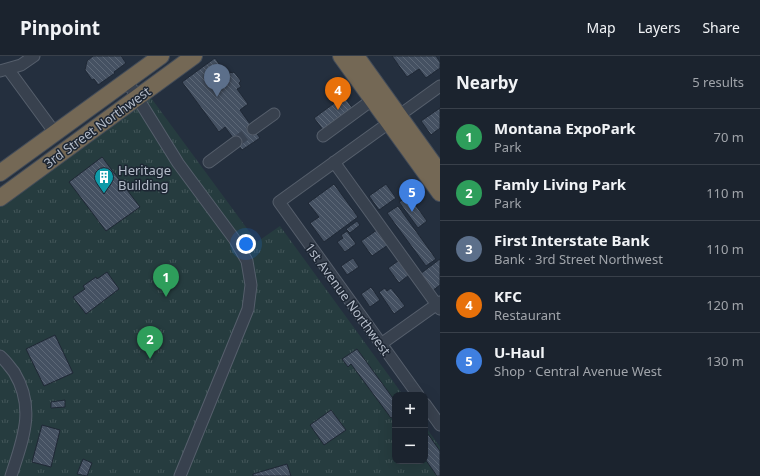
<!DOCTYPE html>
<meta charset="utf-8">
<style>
body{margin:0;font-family:"Noto Sans",sans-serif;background:#242b36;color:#f1f3f6}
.controls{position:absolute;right:12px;bottom:12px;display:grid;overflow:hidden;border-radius:8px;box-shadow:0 4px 16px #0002}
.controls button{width:36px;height:36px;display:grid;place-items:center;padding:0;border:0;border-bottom:1px solid #39404a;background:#1b232e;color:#f1f3f6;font:20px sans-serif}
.you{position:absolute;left:246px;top:188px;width:14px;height:14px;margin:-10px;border:3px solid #fff;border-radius:50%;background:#1a73e8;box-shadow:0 0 0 6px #1a73e833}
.badge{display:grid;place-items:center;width:26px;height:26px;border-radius:50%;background:#8ab4f8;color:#fff;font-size:13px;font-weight:700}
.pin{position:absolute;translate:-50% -33px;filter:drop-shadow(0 1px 2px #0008)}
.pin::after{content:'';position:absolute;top:21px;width:14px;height:12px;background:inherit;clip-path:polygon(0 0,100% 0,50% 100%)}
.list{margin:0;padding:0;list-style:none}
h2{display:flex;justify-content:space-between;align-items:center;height:52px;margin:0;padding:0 16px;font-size:17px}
h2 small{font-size:13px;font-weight:400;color:#a0a4aa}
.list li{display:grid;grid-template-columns:26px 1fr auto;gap:12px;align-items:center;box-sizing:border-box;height:56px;padding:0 16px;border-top:1px solid #39404a}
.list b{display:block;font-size:15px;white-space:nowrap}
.list p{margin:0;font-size:13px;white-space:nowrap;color:#a0a4aa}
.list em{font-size:13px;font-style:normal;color:#a0a4aa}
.map{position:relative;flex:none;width:440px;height:420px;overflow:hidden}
header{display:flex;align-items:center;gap:24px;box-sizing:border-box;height:56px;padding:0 20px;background:#1b232e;border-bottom:1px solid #39404a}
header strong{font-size:19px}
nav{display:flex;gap:22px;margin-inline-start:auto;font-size:14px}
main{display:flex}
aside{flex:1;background:#1b232e}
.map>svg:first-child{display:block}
.grass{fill:url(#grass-tufts)}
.building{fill:url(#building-back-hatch);stroke:#1f2835}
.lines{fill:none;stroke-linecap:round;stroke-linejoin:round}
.minor-tunnel{stroke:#3a4453;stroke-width:11;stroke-dasharray:11 5.5;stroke-linecap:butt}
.minor-casing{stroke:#565f6c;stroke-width:13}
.highway-casing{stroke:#434c59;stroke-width:18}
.minor{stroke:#38414e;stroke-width:11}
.highway{stroke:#746855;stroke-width:16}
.labels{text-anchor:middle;stroke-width:3;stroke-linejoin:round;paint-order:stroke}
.street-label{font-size:13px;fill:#b4bcc9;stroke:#1d2633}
.poi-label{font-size:13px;fill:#b4bcc9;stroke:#1d2633;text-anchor:start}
</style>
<header>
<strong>Pinpoint</strong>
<nav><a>Map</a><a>Layers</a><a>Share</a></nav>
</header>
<main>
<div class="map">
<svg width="440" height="420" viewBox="0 0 440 420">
<defs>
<pattern id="grass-tufts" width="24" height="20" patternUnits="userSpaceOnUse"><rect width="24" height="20" fill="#263c3f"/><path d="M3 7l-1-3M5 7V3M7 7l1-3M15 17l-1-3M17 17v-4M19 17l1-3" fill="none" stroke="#435659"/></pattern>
<pattern id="building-back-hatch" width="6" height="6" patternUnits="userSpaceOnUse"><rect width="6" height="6" fill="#455162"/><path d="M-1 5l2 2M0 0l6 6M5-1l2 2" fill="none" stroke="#5d6877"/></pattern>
</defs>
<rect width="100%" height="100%" fill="#242f3e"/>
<!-- grass -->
<path class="grass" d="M146 35 257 186 280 170 403 339H395V405H425V370L440 391V420H0V142Z"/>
<!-- building -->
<path class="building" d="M93 0H121L126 7 114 16 115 17 98 29 94 23 92 24 85 14 87 5Z
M392 0H436L440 6V12L426 22 419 13 407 21Z
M215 2 227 19 231 16 232 17 234 16 241 25 239 27 241 31 237 33 248 48 240 54 260 82 242 94 225 71 219 76 182 26Z
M344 40 353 53 323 74 314 62Z
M440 52V72L431 79 421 65Z
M102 101 140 151 106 175 69 126Z
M334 128 358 161 324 186 310 167 319 161 308 147Z
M386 128 396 142 379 154 369 140Z
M409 140 427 165 418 172 399 146Z
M398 150 436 203 426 210 387 157Z
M357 165 360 169 350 177 346 173Z
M377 174 388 189 372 200 361 185Z
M347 175 356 188 345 196 337 186 343 182 341 179Z
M353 202 359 211 347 219 341 210Z
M440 203V229L432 235 420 218Z
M398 205 409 219 399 227 388 212Z
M107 216 119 233 86 258 73 241 85 233 83 230 96 221 97 223Z
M371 231 380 244 370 251 361 238Z
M385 232 387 235 391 232 405 250 394 258 379 236Z
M55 279 73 317 44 330 26 293Z
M357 293 395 345V361L394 360 391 362 351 308 348 311 342 303Z
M65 344V351L51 352V346Z
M331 354 346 374 324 389 310 369Z
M42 369 60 374 51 411 32 406Z
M425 374 440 395V420H437L425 403Z
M83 403 92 407 87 420 77 418Z
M287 408 291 420H253V418Z"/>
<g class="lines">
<!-- minor-tunnel -->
<path class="minor-tunnel" d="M236 86 253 73"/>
<!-- minor casing -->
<g class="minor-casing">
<path id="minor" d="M8 13 55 77
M0 15 21 9 34 0
M127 25 178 107 235 184 247 205 251 229 248 253 180 420
M253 73 274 58
M323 80 372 44
M209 106 236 86
M334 106 440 253
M381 288 440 246
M0 300C6 305 9 310 14 316 36 352 23 383 11 420
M418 339 279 146 440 30
M425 348 440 369"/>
</g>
<!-- highway casing -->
<g class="highway-casing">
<path id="highway" d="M341 0 440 137
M356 0 440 117
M0 117 161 0
M0 142 194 0"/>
</g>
<!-- minor -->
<use href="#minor" class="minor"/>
<!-- highway -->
<use href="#highway" class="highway"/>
</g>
<!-- icons -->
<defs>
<g id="building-pin" transform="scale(1)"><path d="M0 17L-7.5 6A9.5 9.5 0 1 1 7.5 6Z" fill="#0f9aa8" stroke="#1d2633"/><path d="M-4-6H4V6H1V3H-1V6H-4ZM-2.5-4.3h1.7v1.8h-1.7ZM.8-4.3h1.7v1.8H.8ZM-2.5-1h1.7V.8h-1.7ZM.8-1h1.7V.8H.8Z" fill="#fff"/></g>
</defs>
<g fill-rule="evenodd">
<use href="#building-pin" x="104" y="121"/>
</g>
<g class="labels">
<!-- street labels -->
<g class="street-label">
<text transform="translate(97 71) rotate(-36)" y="5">3rd Street Northwest</text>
<text transform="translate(348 243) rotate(54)" y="5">1st Avenue Northwest</text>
</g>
<!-- poi labels -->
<g class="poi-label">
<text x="118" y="119">Heritage<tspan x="118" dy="15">Building</tspan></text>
</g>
</g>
</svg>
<div class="controls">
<button>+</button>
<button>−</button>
</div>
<div class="you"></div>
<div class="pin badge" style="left:166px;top:241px;background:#2e9e5b">1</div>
<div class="pin badge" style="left:150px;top:303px;background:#2e9e5b">2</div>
<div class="pin badge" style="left:217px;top:41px;background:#5c6f8a">3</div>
<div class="pin badge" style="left:338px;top:54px;background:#e8710a">4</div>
<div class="pin badge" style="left:412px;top:156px;background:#3f7fe0">5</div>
</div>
<aside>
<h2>Nearby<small>5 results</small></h2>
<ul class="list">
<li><span class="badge" style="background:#2e9e5b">1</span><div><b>Montana ExpoPark</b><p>Park</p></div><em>70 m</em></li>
<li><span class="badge" style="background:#2e9e5b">2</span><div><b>Famly Living Park</b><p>Park</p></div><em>110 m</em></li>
<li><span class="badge" style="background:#5c6f8a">3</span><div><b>First Interstate Bank</b><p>Bank · 3rd Street Northwest</p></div><em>110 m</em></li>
<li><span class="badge" style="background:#e8710a">4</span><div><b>KFC</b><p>Restaurant</p></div><em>120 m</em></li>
<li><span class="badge" style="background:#3f7fe0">5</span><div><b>U-Haul</b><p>Shop · Central Avenue West</p></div><em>130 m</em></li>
</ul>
</aside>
</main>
